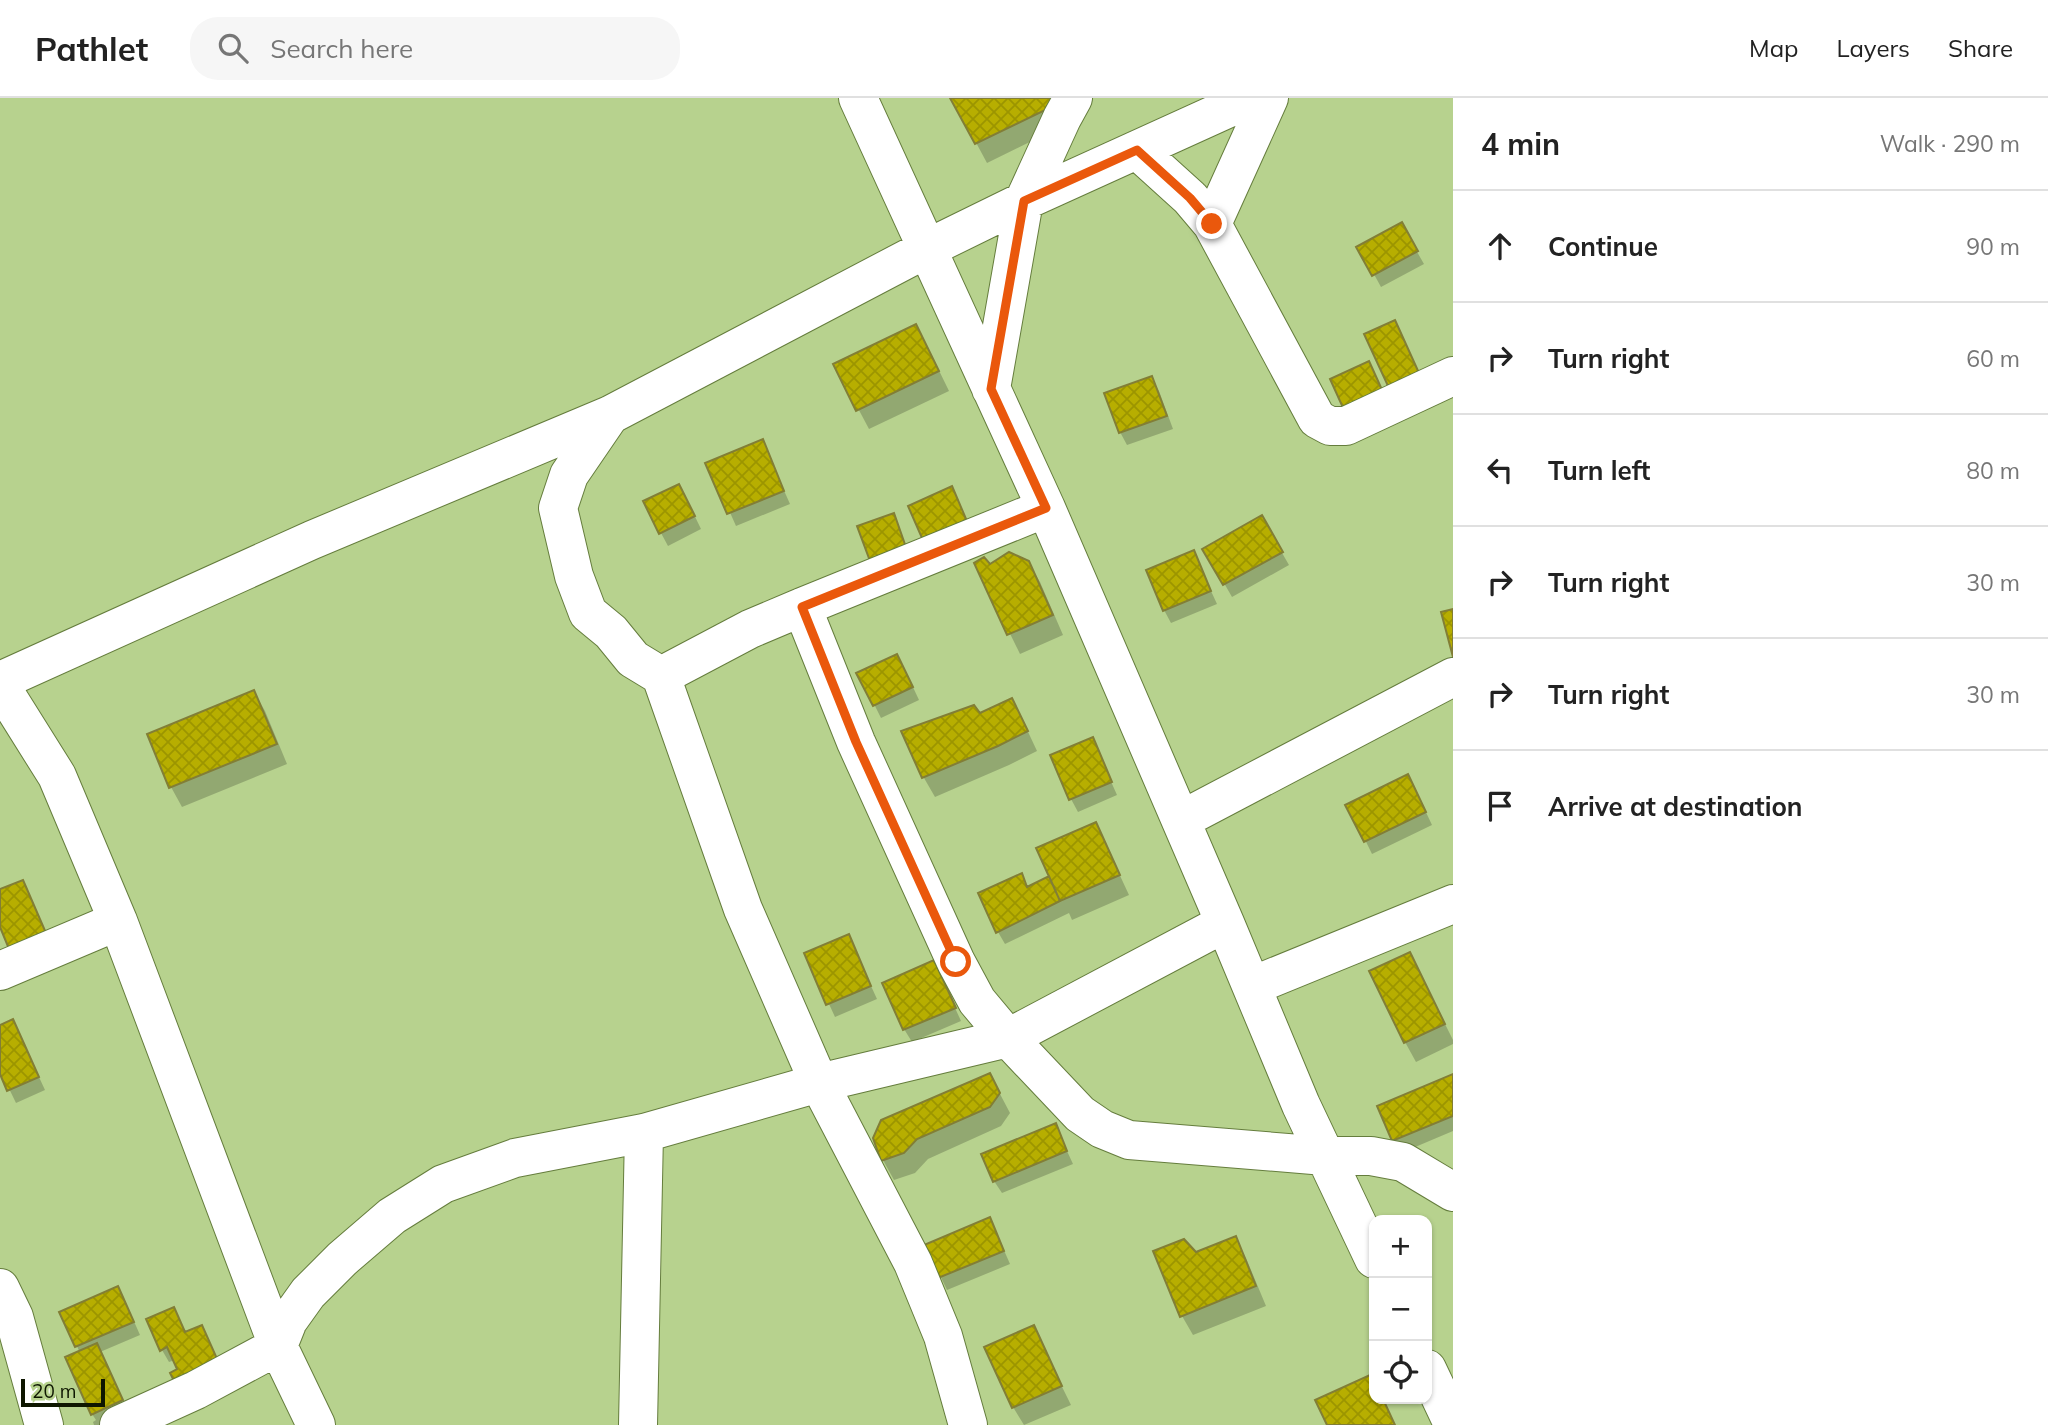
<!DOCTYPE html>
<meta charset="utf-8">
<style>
body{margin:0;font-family:Mulish,sans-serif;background:#f6f6f6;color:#222}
.controls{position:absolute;right:21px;bottom:21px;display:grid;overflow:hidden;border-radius:14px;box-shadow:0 2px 5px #0004}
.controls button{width:63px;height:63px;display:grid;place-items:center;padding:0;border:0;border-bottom:2px solid #e0e0e0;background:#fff;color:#222;font:35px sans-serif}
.scale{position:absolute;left:21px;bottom:18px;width:84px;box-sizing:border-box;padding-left:7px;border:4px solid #0e1600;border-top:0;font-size:19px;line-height:24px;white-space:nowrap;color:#0e1600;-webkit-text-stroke:5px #b7d28e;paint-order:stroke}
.stop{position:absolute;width:21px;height:21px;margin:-16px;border:5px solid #ea580c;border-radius:50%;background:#fff}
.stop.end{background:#ea580c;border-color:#fff;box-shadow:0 2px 7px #0008}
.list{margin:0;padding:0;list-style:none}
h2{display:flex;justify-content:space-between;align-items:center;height:91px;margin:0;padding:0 28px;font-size:30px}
h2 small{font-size:23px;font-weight:400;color:#767676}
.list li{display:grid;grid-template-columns:46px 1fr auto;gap:21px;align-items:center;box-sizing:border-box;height:112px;padding:0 28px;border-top:2px solid #e0e0e0}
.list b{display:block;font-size:26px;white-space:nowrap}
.list em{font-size:23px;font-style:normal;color:#767676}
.icon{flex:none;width:38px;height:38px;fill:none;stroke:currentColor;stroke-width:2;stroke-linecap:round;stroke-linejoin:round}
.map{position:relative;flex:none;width:1453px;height:1327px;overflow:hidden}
header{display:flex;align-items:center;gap:42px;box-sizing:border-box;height:98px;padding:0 35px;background:#fff;border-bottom:2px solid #e0e0e0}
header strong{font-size:33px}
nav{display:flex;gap:38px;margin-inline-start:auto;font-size:24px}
.search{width:490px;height:63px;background:#f6f6f6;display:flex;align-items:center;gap:18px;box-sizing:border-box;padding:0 24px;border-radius:28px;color:#767676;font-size:26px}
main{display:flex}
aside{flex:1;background:#fff}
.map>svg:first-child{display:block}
.shadow{fill:#0003}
.building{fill:url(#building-cross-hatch);stroke:#827e36;stroke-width:2}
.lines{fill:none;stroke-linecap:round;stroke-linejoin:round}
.minor-casing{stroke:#657d3d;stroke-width:40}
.minor{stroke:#fff;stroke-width:38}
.route{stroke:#ea580c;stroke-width:9}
</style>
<header>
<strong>Pathlet</strong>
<div class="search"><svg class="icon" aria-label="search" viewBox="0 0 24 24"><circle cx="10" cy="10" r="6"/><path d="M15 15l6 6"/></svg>Search here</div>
<nav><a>Map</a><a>Layers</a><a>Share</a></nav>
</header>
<main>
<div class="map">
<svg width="1453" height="1327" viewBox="0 0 1453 1327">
<defs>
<pattern id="building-cross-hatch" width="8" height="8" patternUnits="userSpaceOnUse" patternTransform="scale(1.75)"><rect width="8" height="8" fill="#b7ae00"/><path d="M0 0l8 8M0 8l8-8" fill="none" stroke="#9c9500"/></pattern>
</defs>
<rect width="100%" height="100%" fill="#b7d28e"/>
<!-- shadow -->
<path class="shadow" d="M952 0H1068L1077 21 987 65Z
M1401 126 1424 166 1381 189 1359 149Z
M927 248 949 293 869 331 835 267Z
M1152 280 1159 293 1173 331 1127 347 1120 334Z
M762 343 790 406 736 428 708 365Z
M686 400 701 431 668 448 661 435Z
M1262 420 1289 467 1232 499 1205 452Z
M1193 454 1217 506 1171 525 1164 512Z
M1028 464 1040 484 1063 537 1020 556 976 466 990 469Z
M904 570 919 602 881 620 859 576Z
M254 594 265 613 287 666 182 709 171 689 149 637Z
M979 618 1022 621 1037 653 1009 667 935 699 924 680 904 634Z
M1092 641 1117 697 1078 714 1071 701Z
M1415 691 1432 727 1372 756 1348 707Z
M1096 726 1129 797 1072 822 1069 815 1005 846 998 834 1021 777 1028 790 1051 779Z
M848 838 877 901 835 919 806 856Z
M1410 856 1453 942V946L1416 964 1405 944Z
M934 864 961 923 912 944 904 931Z
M13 923 45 992 16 1005 0 972V929Z
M990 977 1010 1015 1001 1028 928 1061 915 1075 894 1082 883 1062Z
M1453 977V1033L1401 1055 1379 1009Z
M1055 1027 1073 1066 1002 1095 994 1083Z
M996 1134 1010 1166 947 1192 926 1148Z
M1235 1140 1246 1160 1266 1208 1193 1237 1182 1218 1156 1154 1195 1156Z
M125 1203 140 1237 100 1254 128 1315 111 1327H94L93 1324 96 1322 92 1316 80 1255 62 1215Z
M173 1211 186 1236 202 1229 228 1285 180 1272 175 1262 169 1264 162 1252Z
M1033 1230 1071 1307 1024 1327 1013 1309Z"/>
<!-- building -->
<path class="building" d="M950 0H1067L1068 1 975 46Z
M1402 124 1418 153 1372 178 1356 149Z
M1395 222 1419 275 1388 288 1364 236Z
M916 226 939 273 856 313 833 266Z
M1369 263 1383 294 1344 312 1330 281Z
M1152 278 1167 318 1119 335 1104 295Z
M763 341 784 393 727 416 705 365Z
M679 386 695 418 659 436 643 403Z
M952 388 969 428 925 447 908 408Z
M894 415 909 458 873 471 857 428Z
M1262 417 1283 454 1223 487 1202 451Z
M1194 452 1211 493 1163 513 1146 472Z
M1009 454 1029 463 1053 517 1007 537 974 465 984 459 990 466Z
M1453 511V559L1441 514Z
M897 556 913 589 873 608 856 575Z
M254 592 277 646 169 690 147 636Z
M1012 600 1028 633 998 648 922 680 901 633 974 607 980 615Z
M1093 639 1112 684 1069 702 1050 657Z
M1408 676 1426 714 1364 744 1345 707Z
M1096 724 1120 777 1060 803 1036 750Z
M1022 775 1027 789 1049 778 1060 803 996 835 978 795Z
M23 782 46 835 9 851 0 829V791Z
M849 836 871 888 826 907 804 855Z
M1410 854 1445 926 1404 945 1369 873Z
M934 862 956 910 903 932 882 885Z
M13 921 39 979 7 993 0 976V927Z
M990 975 1000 995 990 1009 917 1041 904 1055 881 1063 873 1040 881 1022Z
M1453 976V1018L1392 1043 1377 1008Z
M1056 1025 1067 1053 993 1084 981 1056Z
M990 1119 1004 1153 938 1180 924 1147Z
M1236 1138 1256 1188 1180 1219 1153 1153 1184 1141 1196 1154Z
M118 1188 134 1224 75 1249 59 1214Z
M174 1209 185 1234 202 1227 222 1272 178 1291 170 1275 177 1271 167 1249 160 1253 146 1221Z
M1034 1227 1062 1288 1012 1310 984 1249Z
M97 1245 123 1302 91 1317 65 1259Z
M1372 1276 1374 1282V1301H1383L1395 1327H1327L1315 1302Z"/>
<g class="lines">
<!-- minor casing -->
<g class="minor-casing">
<path id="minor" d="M858 0 1046 410 1225 825 1301 1007 1374 1161
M1137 52 1190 100 1212 126 1317 321 1330 328H1346L1453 278
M1212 126 1269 0
M991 291 1024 103 1062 20 1073 0
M610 317 569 377 558 410 574 478 588 515 611 534 633 561 661 578 743 811 819 985 913 1165 943 1238 968 1327
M802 509 856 644 956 864 977 903 1008 940 1225 825
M661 578 750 531 802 509 1046 410
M0 583 312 442 610 317 926 151 1024 103 1251 0
M0 587 57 678 118 823 278 1248 316 1327
M1181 722 1453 579
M0 873 118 823
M1252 888 1453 806
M0 1190 14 1219 44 1327
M1427 1271 1453 1326
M119 1327 196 1292 278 1248 288 1223 308 1195 342 1161 392 1118 443 1086 515 1060 644 1035 819 985 1008 940 1080 1016 1102 1031 1129 1042 1325 1058H1371L1403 1064 1453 1094
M638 1327 644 1035"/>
</g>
<!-- minor -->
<use href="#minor" class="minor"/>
</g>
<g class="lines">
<!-- route -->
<path class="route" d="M956 864 856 644 802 509 1046 410 991 291 1024 103 1137 52 1190 100 1212 126"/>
</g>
</svg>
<div class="controls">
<button>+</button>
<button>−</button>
<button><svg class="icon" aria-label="locate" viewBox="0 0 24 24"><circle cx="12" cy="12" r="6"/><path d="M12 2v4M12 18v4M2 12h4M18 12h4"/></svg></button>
</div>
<div class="scale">20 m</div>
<div class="stop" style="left:956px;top:864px"></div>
<div class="stop end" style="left:1212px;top:126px"></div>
</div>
<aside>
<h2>4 min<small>Walk · 290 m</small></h2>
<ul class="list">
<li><svg class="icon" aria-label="ahead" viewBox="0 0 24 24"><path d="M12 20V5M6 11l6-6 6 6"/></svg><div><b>Continue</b></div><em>90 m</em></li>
<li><svg class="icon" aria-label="right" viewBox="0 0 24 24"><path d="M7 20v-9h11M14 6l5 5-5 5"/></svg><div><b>Turn right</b></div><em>60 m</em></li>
<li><svg class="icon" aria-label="left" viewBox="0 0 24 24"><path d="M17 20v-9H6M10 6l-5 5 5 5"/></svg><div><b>Turn left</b></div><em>80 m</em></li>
<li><svg class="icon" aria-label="right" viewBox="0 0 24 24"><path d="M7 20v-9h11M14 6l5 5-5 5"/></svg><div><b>Turn right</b></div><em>30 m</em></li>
<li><svg class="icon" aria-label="right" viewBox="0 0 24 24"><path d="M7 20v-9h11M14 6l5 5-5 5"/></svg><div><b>Turn right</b></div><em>30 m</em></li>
<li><svg class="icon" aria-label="arrive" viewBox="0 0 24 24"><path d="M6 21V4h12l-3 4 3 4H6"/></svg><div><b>Arrive at destination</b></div></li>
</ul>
</aside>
</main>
